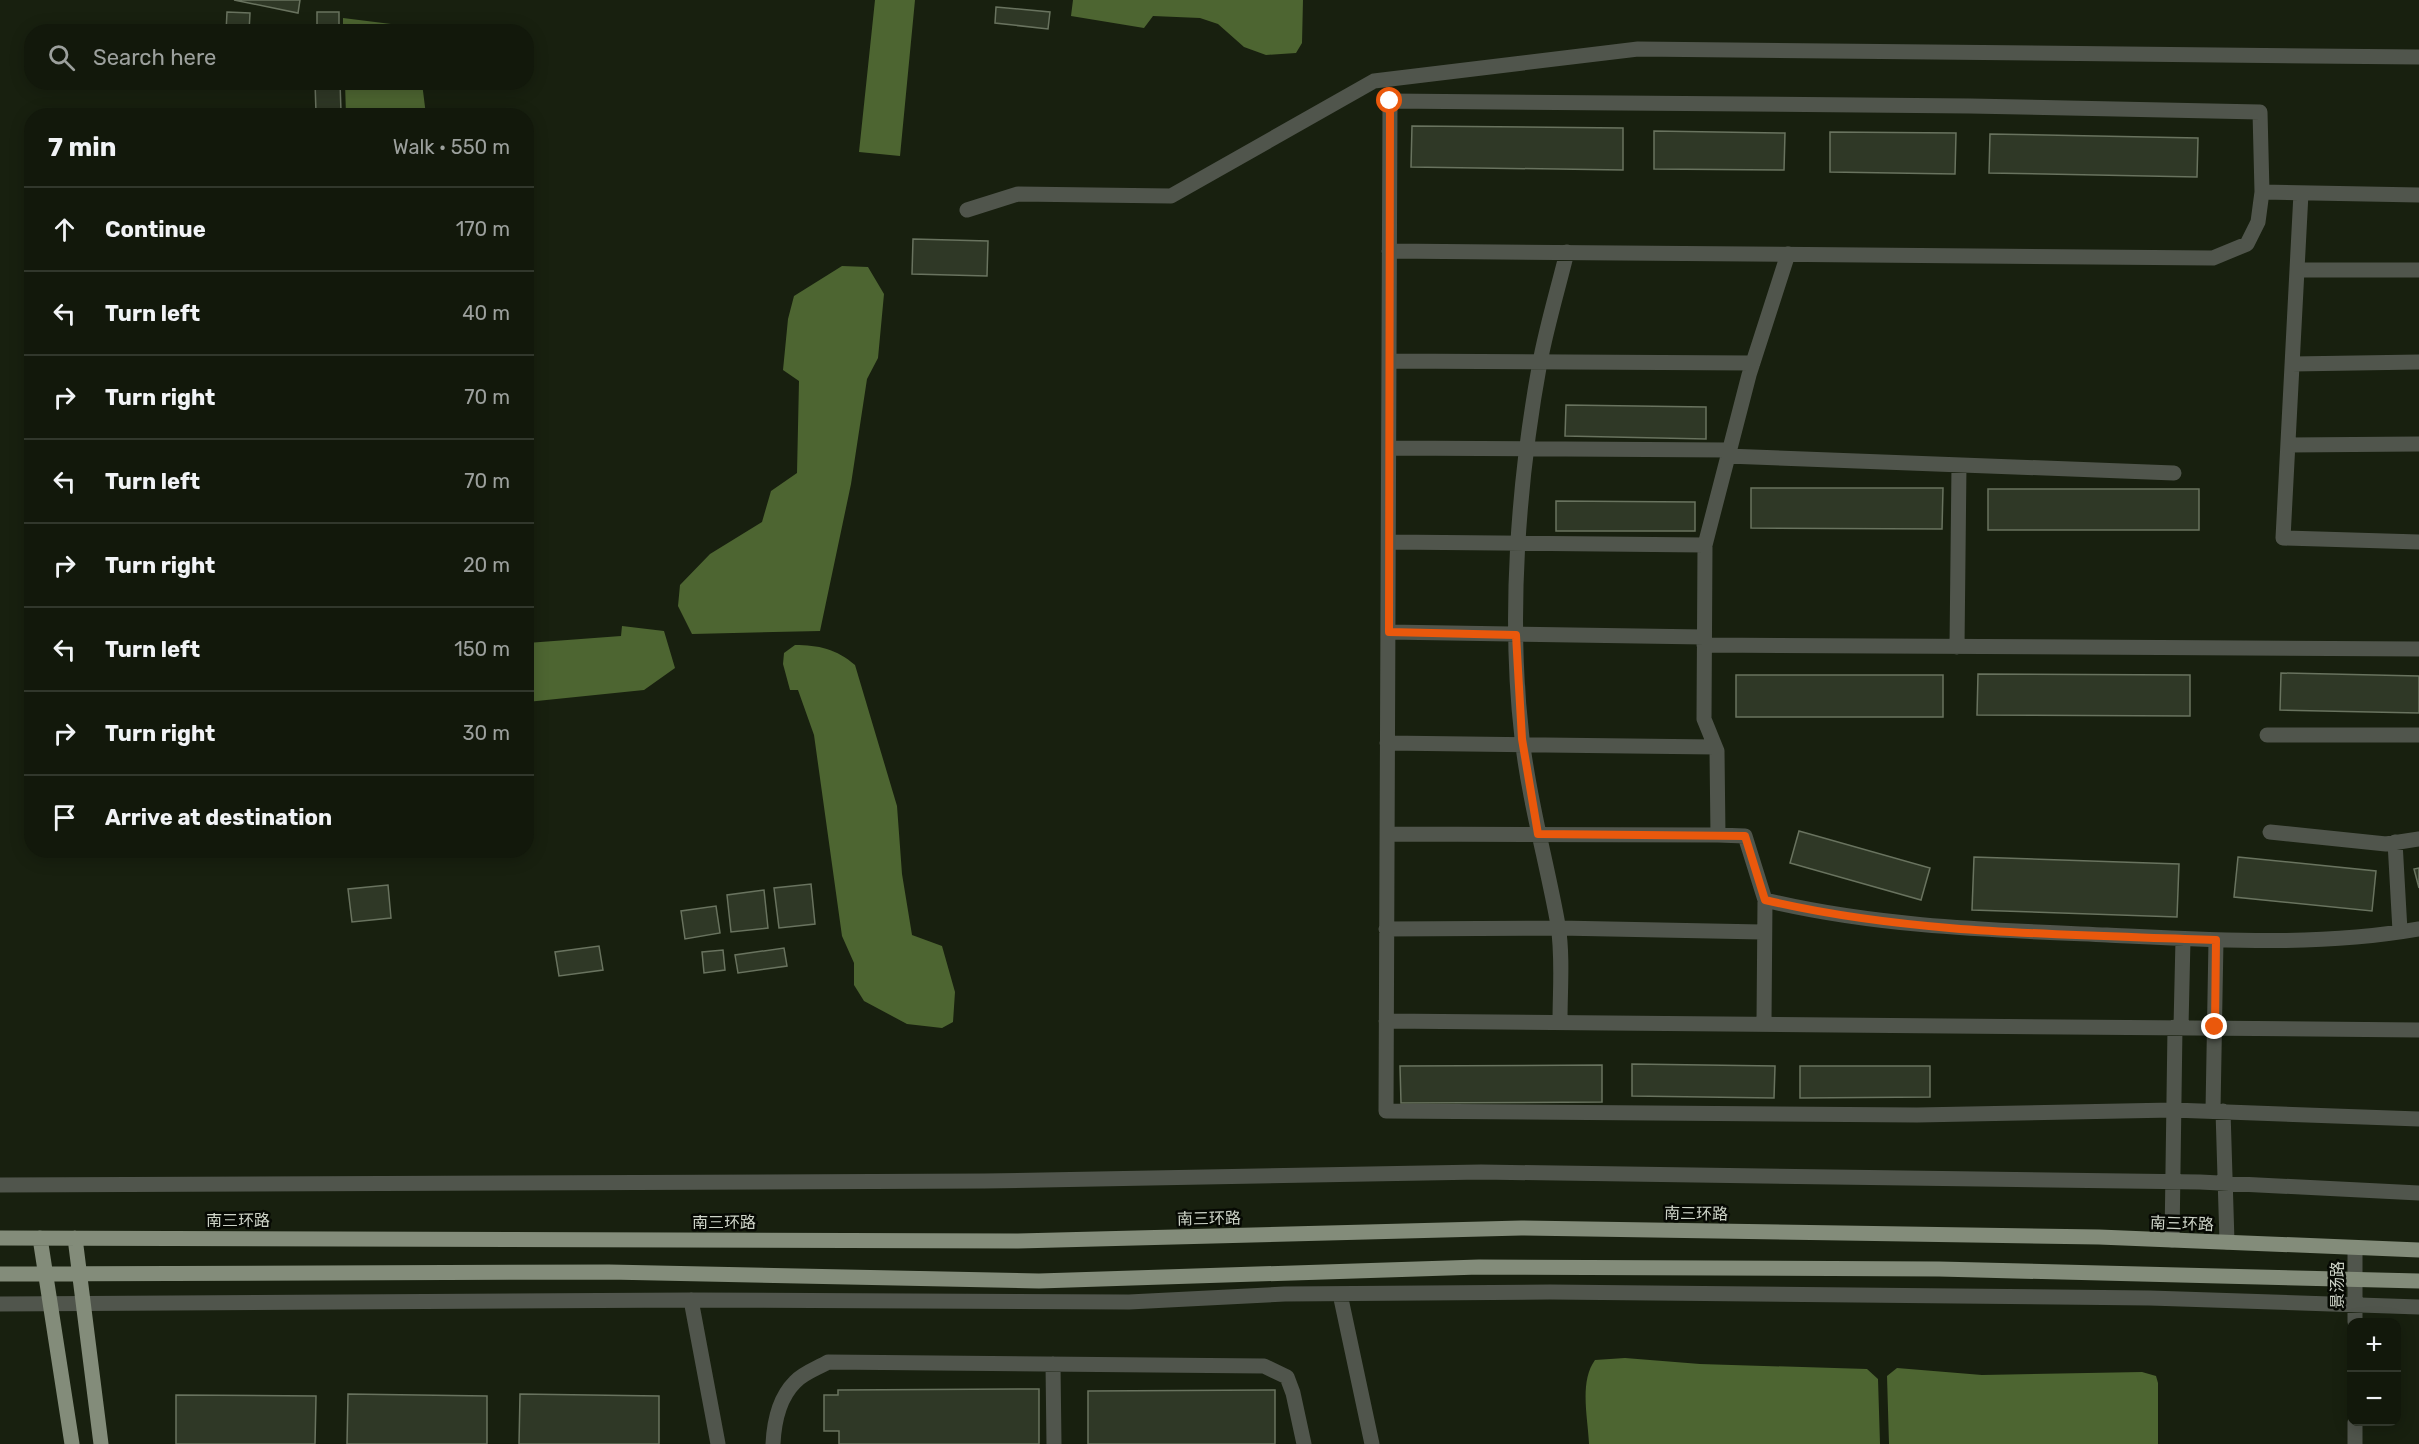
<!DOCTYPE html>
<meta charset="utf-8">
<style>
body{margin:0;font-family:Rubik,"Noto Sans SC",sans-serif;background:#1f2519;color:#f1f3f6}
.controls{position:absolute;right:18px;bottom:18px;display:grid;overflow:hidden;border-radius:12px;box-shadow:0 3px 15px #0003}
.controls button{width:54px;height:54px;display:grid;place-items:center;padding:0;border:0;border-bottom:2px solid #31372c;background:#12180b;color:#f1f3f6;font:30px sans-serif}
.stop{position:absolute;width:18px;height:18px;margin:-14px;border:4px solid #ea580c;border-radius:50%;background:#fff}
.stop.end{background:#ea580c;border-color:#fff;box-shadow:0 2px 6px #0008}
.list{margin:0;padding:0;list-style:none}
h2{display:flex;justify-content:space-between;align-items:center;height:78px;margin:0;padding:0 24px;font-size:26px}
h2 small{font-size:20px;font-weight:400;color:#9ca09d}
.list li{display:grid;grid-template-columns:39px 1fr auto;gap:18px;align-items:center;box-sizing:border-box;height:84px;padding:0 24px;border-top:2px solid #31372c}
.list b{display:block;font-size:22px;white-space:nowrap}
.list em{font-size:20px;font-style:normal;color:#9ca09d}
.icon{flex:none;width:33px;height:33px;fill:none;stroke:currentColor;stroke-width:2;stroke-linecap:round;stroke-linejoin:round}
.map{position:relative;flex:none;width:2419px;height:1444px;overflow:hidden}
.search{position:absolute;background:#12180b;box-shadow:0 3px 15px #0003;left:24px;top:24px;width:510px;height:66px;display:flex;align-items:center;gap:15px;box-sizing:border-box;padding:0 21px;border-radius:24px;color:#9ca09d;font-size:22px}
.panel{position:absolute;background:#12180b;box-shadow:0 3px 15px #0003;left:24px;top:108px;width:510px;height:750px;border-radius:24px}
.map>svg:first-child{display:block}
.water{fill:#4d6531}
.building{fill:#2f3826;stroke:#69735f;stroke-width:1.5}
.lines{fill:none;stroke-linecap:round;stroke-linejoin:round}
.minor{stroke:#50554c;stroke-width:15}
.major{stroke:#838c7a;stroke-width:15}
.route{stroke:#ea580c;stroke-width:8}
.labels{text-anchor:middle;stroke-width:5;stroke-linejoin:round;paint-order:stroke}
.street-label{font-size:16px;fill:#ced4c8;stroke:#060903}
</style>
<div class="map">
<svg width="2419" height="1444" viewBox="0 0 2419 1444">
<rect width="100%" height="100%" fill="#18200f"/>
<!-- water -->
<path class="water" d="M875 0H915L900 156 859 152Z
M1073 0H1303L1302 43 1296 53 1266 55 1244 47 1218 24 1200 18 1153 16 1144 28 1071 16Z
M343 18 415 27V31H343Z
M345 83H422L426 115H346Z
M842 266 868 267 884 294 878 358 867 379 851 484 820 631 692 634 678 606 680 585 710 554 762 522 771 491 797 473 799 381 783 370 788 319 794 296Z
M622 626 664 631 675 668 644 690 527 702V643L621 636Z
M795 645C818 645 837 649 855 665L897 806 902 874 912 935 942 946 955 992 953 1022 942 1028 907 1024 864 1001 854 985V963L842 936 814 735 798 690H790L783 664 784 653Z
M1625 1358 1700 1364 1867 1369 1878 1379 1880 1444H1589C1588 1418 1579 1382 1595 1360Z
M1897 1368 1982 1375 2142 1372 2156 1376 2158 1383V1444H1889L1887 1376Z"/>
<!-- building -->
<path class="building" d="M234 0H300L298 13Z
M996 7 1050 12 1048 29 995 23Z
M227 12 250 13 249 32H226Z
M317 12H339V32H317Z
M315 82H340L341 112 316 113Z
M1412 126 1623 128V170L1411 167Z
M1654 131 1785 133 1784 170 1654 169Z
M1830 132 1956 133 1955 174 1830 172Z
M1990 134 2198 138 2197 177 1989 173Z
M913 239 988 241 987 276 912 274Z
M1566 405 1706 407V439L1565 436Z
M1751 488H1943L1942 529 1751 528Z
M1988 489H2199V530H1988Z
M1556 501 1695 502V531H1556Z
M2281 673 2419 676V713L2280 710Z
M1978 674 2190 675V716L1977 715Z
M1736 675H1943V717H1736Z
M1799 831 1930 868 1921 900 1790 863Z
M1974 857 2179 864 2177 917 1972 910Z
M2238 857 2376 871 2372 911 2234 897Z
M2419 868V888L2414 869Z
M811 884 815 924 779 928 774 888Z
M388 885 391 918 352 922 348 889Z
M764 890 768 928 731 932 727 895Z
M716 906 720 933 685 939 681 911Z
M599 946 603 970 559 976 555 952Z
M784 948 787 966 738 973 735 955Z
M723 950 725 970 704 973 702 952Z
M1632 1064 1775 1066 1774 1098 1632 1096Z
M1602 1065V1102L1401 1103 1400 1066Z
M1800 1066H1930V1097L1800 1098Z
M1039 1389V1444H839V1431H824V1395H838V1390Z
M1275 1390V1444H1088V1391Z
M348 1394 487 1396V1444H347Z
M520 1394 659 1396V1444H519Z
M176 1395 316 1396 315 1444H176Z"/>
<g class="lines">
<!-- minor -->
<path class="minor" d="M2262 192 2260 112 1970 106 1390 101 1386 1111 1917 1115 2173 1110 2419 1119
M2301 193 2283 538 2419 542
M967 210 1018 194 1171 196 1374 81 1638 49 2419 57
M1389 251 2213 258 2247 244 2258 222 2262 192 2419 195
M2297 270H2419
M1389 361 1753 363
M2292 364 2419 362
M2288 445 2419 444
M1389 448 1728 450
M1727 456 2174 473
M1389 542 1705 545
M1389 632 1704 637
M1704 645 2419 649
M1957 647 1959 465
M2267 735H2419
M1387 743 1715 747
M2270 832 2386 844 2419 839
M1387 834 1718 835
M2395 842 2400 931
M1765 900C1877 927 1992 930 2107 935 2210 940 2317 947 2419 929
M1386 929 1559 928 1762 932
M1386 1021 2419 1030
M1560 1021C1560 990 1563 956 1558 925 1547 863 1529 801 1522 738 1508 617 1518 482 1540 362 1547 325 1558 289 1567 252
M1764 1023 1765 900 1745 836 1718 835 1717 751 1704 719 1705 545 1749 375 1788 254
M2181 1027 2183 939
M2213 1111 2216 940
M2223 1111 2227 1242
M0 1185 984 1181 1481 1172 2200 1182 2419 1193
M2172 1240 2175 1027
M1340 1294 1372 1444
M691 1300 718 1444
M0 1304 691 1300 1129 1302 1285 1294 1550 1292 2150 1298 2419 1307
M2355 1322V1248
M1053 1364 1054 1444
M2355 1422V1444
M773 1444C774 1423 779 1398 795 1382 803 1373 818 1368 828 1362L1264 1366 1287 1377 1293 1393 1304 1444"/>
<!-- major -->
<path class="major" d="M0 1238 1018 1241 1521 1228 2099 1237 2419 1250
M40 1238 72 1444
M75 1238 101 1444
M0 1274 609 1272 1039 1281 1479 1267 1939 1269 2419 1281"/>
</g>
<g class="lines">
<!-- route -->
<path class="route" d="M1390 101 1389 632 1516 635 1522 739 1538 834 1745 836 1765 900C1912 935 2066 934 2216 940L2215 1027"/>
</g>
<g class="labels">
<!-- street labels -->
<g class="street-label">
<text transform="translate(1696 1213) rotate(1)" y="6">南三环路</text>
<text transform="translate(1209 1218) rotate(-1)" y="6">南三环路</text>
<text x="238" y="1226">南三环路</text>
<text x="724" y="1228">南三环路</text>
<text transform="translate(2182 1223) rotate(2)" y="6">南三环路</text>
<text transform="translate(2337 1285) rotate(-90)" y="6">景汤路</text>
</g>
</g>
</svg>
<div class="controls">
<button>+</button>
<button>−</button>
</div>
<div class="stop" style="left:1390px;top:101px"></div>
<div class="stop end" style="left:2215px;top:1027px"></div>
<div class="search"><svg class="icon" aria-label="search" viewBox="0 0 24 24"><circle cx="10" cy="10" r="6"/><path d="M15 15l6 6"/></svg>Search here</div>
<section class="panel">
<h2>7 min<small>Walk · 550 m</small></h2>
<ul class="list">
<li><svg class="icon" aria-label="ahead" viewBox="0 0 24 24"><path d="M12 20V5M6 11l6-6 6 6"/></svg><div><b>Continue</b></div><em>170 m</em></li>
<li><svg class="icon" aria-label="left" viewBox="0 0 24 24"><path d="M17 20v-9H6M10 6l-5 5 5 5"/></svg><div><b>Turn left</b></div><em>40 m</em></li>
<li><svg class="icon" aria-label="right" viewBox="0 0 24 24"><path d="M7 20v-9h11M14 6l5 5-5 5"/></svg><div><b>Turn right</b></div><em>70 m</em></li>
<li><svg class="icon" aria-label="left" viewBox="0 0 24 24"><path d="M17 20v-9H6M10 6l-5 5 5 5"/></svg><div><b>Turn left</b></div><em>70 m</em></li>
<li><svg class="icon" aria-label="right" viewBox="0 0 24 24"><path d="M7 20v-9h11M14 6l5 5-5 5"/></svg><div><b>Turn right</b></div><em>20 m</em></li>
<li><svg class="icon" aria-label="left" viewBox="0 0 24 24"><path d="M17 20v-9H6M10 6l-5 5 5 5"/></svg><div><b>Turn left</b></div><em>150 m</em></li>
<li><svg class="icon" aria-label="right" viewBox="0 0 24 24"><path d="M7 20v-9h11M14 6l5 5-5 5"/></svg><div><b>Turn right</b></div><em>30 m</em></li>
<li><svg class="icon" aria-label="arrive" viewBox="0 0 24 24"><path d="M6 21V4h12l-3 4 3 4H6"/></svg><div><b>Arrive at destination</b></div></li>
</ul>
</section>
</div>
